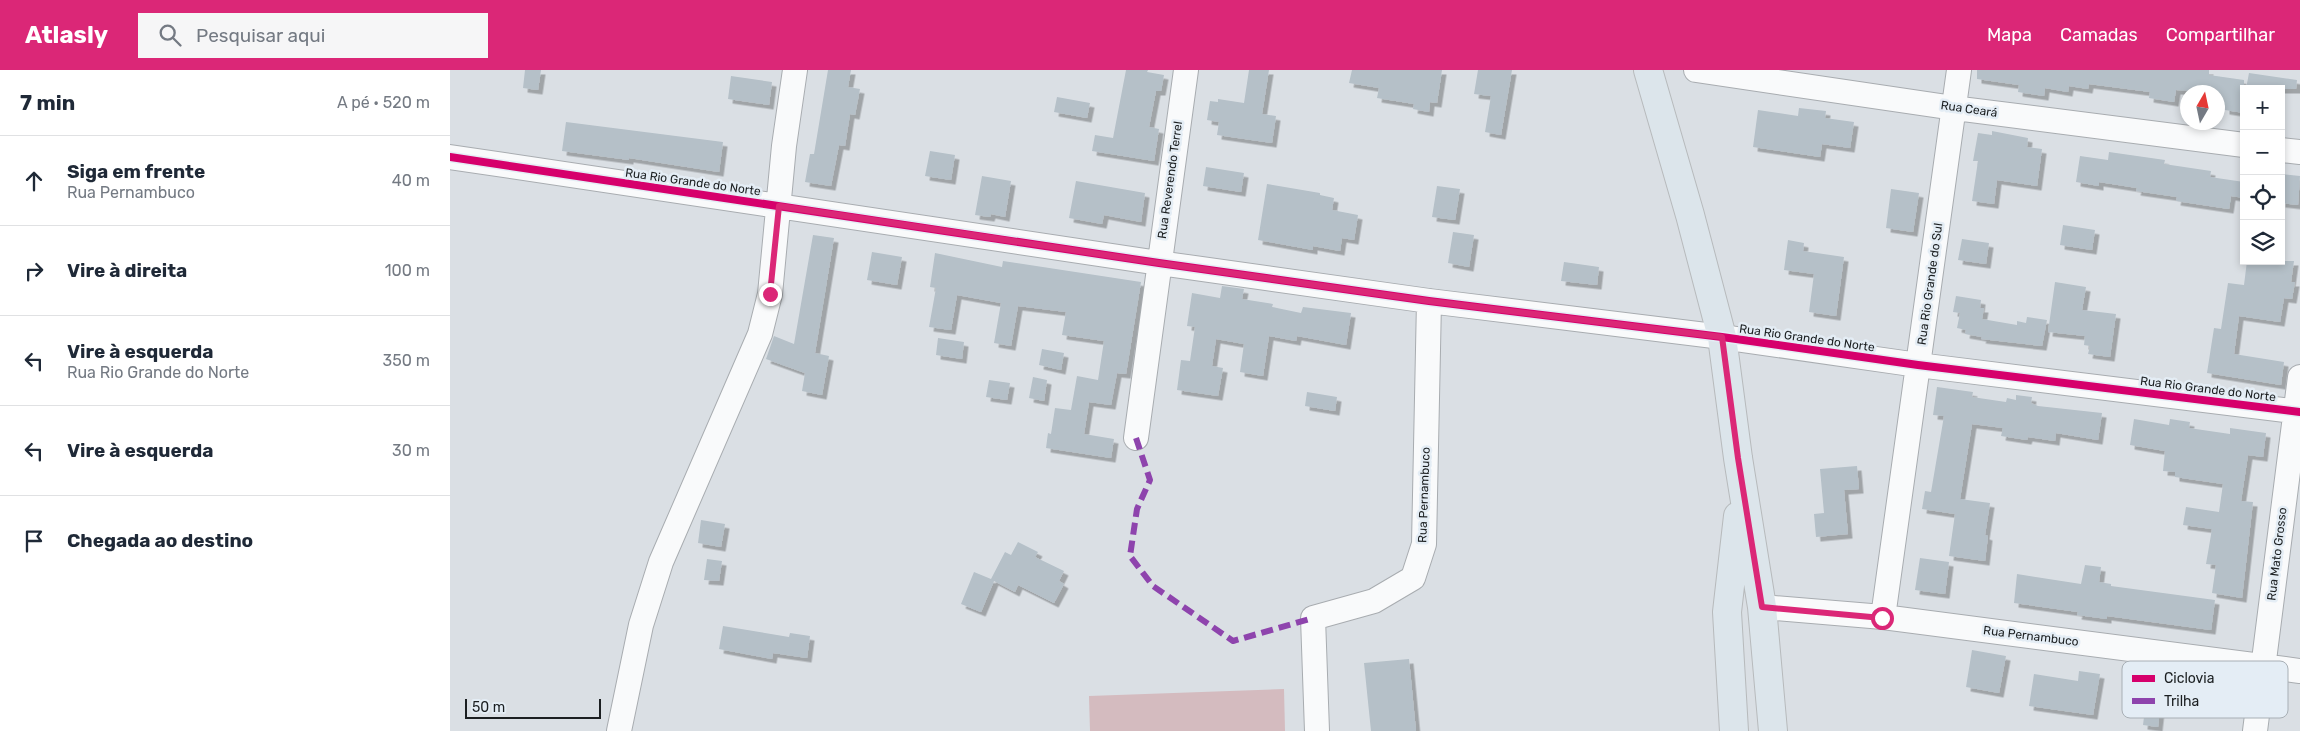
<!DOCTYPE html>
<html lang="pt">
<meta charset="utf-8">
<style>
body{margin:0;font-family:Rubik,sans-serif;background:#f6f6f7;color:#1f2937}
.controls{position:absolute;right:15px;top:15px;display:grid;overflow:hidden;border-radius:0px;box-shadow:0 2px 8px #0003}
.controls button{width:45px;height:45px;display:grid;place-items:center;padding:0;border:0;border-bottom:1px solid #e0e1e3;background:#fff;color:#1f2937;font:25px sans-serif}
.compass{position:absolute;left:1730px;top:15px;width:45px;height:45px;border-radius:50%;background:#fff;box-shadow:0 2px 8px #0003;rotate:9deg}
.scale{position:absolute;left:15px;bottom:12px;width:136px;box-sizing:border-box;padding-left:5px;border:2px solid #1b1f21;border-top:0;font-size:14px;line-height:18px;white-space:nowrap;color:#1b1f21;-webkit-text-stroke:4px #e4edf5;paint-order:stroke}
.stop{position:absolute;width:15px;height:15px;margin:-11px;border:4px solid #db2777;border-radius:50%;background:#fff}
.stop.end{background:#db2777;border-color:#fff;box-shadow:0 1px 5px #0008}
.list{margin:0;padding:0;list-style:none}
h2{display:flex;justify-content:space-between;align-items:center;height:65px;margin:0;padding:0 20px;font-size:21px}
h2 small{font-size:16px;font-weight:400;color:#747a83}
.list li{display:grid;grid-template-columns:32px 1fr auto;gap:15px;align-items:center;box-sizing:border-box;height:90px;padding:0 20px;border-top:1px solid #e0e1e3}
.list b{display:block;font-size:19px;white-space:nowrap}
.list p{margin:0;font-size:16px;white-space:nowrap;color:#747a83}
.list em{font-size:16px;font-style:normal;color:#747a83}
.icon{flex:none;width:28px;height:28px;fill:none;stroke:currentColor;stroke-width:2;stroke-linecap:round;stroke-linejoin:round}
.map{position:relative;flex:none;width:1850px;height:661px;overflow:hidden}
header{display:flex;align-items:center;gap:30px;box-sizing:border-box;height:70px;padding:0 25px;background:#db2777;color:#fff}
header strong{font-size:24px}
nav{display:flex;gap:28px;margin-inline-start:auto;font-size:18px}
.search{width:350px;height:45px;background:#f6f6f7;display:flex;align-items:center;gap:12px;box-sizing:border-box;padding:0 18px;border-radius:0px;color:#747a83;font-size:19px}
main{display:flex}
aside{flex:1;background:#fff}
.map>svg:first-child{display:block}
.green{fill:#d4bbbf}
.building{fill:#b5c0c8;filter:url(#shadow)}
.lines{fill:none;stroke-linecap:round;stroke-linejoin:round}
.minor-casing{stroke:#a8acb0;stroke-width:26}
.major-casing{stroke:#b7babc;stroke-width:30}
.minor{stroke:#f9fafb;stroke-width:24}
.major{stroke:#dce5eb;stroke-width:28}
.quiet{stroke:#8e44ad;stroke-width:6;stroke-dasharray:12 6;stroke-linecap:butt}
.cycleway-casing{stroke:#e4edf5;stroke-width:11}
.cycleway{stroke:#d6006c;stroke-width:8}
.route{stroke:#db2777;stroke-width:6}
.labels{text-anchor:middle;stroke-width:5;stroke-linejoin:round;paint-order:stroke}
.street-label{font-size:12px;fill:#1b1f21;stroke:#e4edf5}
.key{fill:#e4edf5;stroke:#a8afb5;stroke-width:1}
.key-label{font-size:14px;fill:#1b1f21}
</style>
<header>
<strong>Atlasly</strong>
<div class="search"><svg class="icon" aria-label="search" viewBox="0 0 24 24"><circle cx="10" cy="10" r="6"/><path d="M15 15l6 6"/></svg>Pesquisar aqui</div>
<nav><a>Mapa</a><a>Camadas</a><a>Compartilhar</a></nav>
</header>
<main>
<aside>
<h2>7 min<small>A pé · 520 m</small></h2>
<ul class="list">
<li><svg class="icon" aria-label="ahead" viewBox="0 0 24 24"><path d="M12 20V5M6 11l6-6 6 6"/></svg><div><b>Siga em frente</b><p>Rua Pernambuco</p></div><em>40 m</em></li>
<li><svg class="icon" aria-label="right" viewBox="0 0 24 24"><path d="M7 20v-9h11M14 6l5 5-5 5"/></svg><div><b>Vire à direita</b></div><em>100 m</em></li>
<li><svg class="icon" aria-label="left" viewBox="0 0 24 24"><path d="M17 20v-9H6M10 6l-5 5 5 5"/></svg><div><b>Vire à esquerda</b><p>Rua Rio Grande do Norte</p></div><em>350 m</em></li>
<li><svg class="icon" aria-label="left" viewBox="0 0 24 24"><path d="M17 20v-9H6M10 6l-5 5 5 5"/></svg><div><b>Vire à esquerda</b></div><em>30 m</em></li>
<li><svg class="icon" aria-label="arrive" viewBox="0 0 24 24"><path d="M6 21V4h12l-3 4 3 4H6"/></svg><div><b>Chegada ao destino</b></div></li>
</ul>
</aside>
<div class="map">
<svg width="1850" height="661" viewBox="0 0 1850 661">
<defs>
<filter id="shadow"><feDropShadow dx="4.5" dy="4.5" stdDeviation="0" flood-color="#0004"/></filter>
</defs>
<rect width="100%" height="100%" fill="#dadfe4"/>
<!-- green -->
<path class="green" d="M834 619 835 661H640L639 626Z"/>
<!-- building -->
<path class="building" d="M75 0H91L88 20 73 18Z
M378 0H401L398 17 410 19 405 45 400 44 395 76 389 75 381 116 355 112 360 84H364Z
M676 0H698L697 2 714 5 711 21H706L699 57 709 59 704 91 642 81 645 65 663 68Z
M799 0H819L812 44 826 46 822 73 767 65 769 52 757 50 760 31 768 32V29L794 33Z
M902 0H992L987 33 980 32 979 42 963 39 964 34 927 28 929 18 899 13Z
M1028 0H1062L1051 65 1035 62 1041 26 1024 24Z
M1527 0H1759V5L1794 10V43L1775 40V35H1771L1772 30 1768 29V22L1726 20 1724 32 1699 28 1700 22 1639 14 1638 19 1619 16 1618 22 1595 18 1594 26 1568 22 1569 15 1527 9Z
M1799 3 1847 10 1846 19H1796Z
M281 6 322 12 319 35 278 29Z
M607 27 640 33 637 48 604 42Z
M1349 38 1376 41 1375 48 1404 52 1400 78 1372 74 1370 87 1303 77 1308 40 1348 46Z
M116 52 273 72 269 102 179 88V90L112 81Z
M1542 61 1578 68 1577 77 1592 79 1587 116 1547 110 1544 134 1522 131 1528 91H1523L1528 63 1542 65Z
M480 81 505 85 501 110 475 106Z
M1659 82 1715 90 1714 94 1761 101 1760 107 1794 112V128L1781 126 1779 139 1726 131 1727 127 1686 121 1687 118 1649 112V116L1626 112 1630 86 1658 90Z
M756 97 794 103 791 122 753 116Z
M1831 104 1850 106 1848 135 1831 133Z
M532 106 561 111 555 147 541 144 540 147 525 145Z
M626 111 695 123 691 152 654 145 652 154 619 148Z
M817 114 870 123V125L884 128 882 140 908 145 904 170 892 168 890 181 863 176V180L808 170Z
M987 116 1010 119 1005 150 982 147Z
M1441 119 1469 123 1463 162 1436 158Z
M1613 155 1645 160 1642 180 1610 175Z
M1003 162 1024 165 1019 197 998 193Z
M363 165 384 168 365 283 379 286 372 325 352 321 355 303 316 289 324 266 344 274Z
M1512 169 1539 173 1536 194 1508 190Z
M1338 170 1354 173 1353 181 1394 187 1386 246 1359 242 1364 204 1334 200Z
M422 182 452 187 447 215 417 210Z
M485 183 552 197 553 191 691 212 676 304 667 303 661 335 639 332 634 364 664 369 661 388 596 378 598 363 601 364 605 338 621 340 627 306 648 310 654 271 612 265 616 242 568 236 561 276 544 273 551 233 507 225 501 260 479 257 486 218 480 217Z
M1797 191H1844L1841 212H1845L1842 229 1834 228 1830 252 1789 246 1784 284 1834 292 1831 315 1757 303 1764 258 1771 259 1778 213 1794 215Z
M1114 192 1149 197 1147 215 1111 211Z
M1605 212 1636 217 1632 240 1666 244 1660 287 1638 284 1640 276 1634 275 1635 266 1598 262Z
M772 216 794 219 792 229 823 234 822 237 851 243 853 237 901 243 896 275 847 266 846 271 819 266 813 306 790 302 794 274 766 269 762 296 773 298 768 326 727 320 731 290 740 291 745 257 737 256 742 223 770 228Z
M1506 226 1531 230 1530 238H1534L1532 249 1567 255V251L1576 253 1577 247 1597 250 1592 276 1531 269 1532 267 1515 264 1516 260 1507 258 1510 243 1503 242Z
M488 268 514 272 512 289 486 285Z
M592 279 614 283 611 300 589 295Z
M583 307 597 310 594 331 579 328Z
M539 310 560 313 557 330 536 327Z
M1487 317 1523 322 1522 327 1556 332 1557 328 1566 330V325L1582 327 1581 333 1588 336 1652 343 1648 370 1606 363 1605 371 1578 367 1577 370 1551 366 1553 358 1522 354 1510 429 1540 433 1535 465 1538 466 1535 491 1499 486 1505 444 1472 439 1475 421 1481 422 1494 346 1483 345Z
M857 322 887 327 885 341 855 336Z
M1684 349 1719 355 1720 349 1740 352 1739 358 1780 364V358L1816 363 1813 387 1798 385 1791 431 1803 432 1792 528 1762 523 1766 495 1756 494 1762 459 1733 455 1736 437 1769 442 1773 414 1725 407V402L1713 401 1715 381 1680 375Z
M1407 396 1409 419 1394 420 1398 464 1366 467 1364 444 1374 443 1370 399Z
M251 450 275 454 271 477 248 473Z
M568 472 588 482 585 487 614 501 609 511 614 514 604 533 568 515 565 522 544 511 531 542 511 534 524 502 541 509 555 482 561 485Z
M1470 488 1499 492 1495 524 1465 520Z
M257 489 272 491 269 511 254 510Z
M1635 495 1651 497 1649 512 1661 514V516L1765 530 1761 560 1657 546V549L1627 545 1628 542 1564 533 1567 504 1631 514Z
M273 556 339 567 340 563 360 566 357 588 323 583 322 589 269 579Z
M1522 580 1556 586 1549 623 1516 617Z
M959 589 966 661H921L914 593Z
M1629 601 1650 604 1643 645 1579 636 1584 604 1628 611Z
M1685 609 1713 613 1708 657 1693 655 1695 639 1681 637Z"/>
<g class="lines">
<!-- minor casing -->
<g class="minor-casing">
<path id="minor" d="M1246 0 1504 38 1794 75
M1831 80 1850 82
M0 87 709 193 979 231 1272 267 1468 295 1850 342
M686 368 736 0
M1312 537 1433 547 1850 601
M1433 547 1509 0
M169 661 191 555 211 492 310 264 320 224 334 76 345 0
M867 661 863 548 924 531 963 508 974 474 979 231
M1805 661 1850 307"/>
</g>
<!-- major casing -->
<g class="major-casing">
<path id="major" d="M1198 0 1240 145 1272 267 1288 388 1312 537 1323 661
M1284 661 1277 542 1288 446"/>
</g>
<!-- minor -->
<use href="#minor" class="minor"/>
<!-- major -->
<use href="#major" class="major"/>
<!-- quiet -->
<path class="quiet" d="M686 368 700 410 687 439 680 486 703 516 783 571 863 548"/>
<!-- cycleway casing -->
<g class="cycleway-casing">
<path id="cycleway" d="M0 87 709 193 979 231 1272 267 1468 295 1850 342"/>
</g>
<!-- cycleway -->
<use href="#cycleway" class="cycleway"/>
</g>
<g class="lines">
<!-- route -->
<path class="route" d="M320 224 329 136 709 193 979 231 1272 267 1288 388 1312 537 1432 548"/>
</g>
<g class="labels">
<!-- street labels -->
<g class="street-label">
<text transform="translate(1519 39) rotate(8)" y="4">Rua Ceará</text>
<text transform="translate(720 110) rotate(-82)" y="4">Rua Reverendo Terrel</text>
<text transform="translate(243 112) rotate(8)" y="4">Rua Rio Grande do Norte</text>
<text transform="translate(1480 214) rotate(-82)" y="4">Rua Rio Grande do Sul</text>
<text transform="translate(1357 268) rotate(8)" y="4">Rua Rio Grande do Norte</text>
<text transform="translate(1758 319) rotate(7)" y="4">Rua Rio Grande do Norte</text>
<text transform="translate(974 425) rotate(-88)" y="4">Rua Pernambuco</text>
<text transform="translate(1827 484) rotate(-83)" y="4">Rua Mato Grosso</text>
<text transform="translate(1581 566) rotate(7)" y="4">Rua Pernambuco</text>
</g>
</g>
<!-- legend -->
<rect x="1672" y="591" width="166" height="57" rx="8" class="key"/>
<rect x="1682" y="605" width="23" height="7" fill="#d6006c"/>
<rect x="1682" y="628" width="23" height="6" fill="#8e44ad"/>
<g class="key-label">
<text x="1714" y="613">Ciclovia</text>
<text x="1714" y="636">Trilha</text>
</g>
</svg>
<div class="controls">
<button>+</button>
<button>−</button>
<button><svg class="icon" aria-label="locate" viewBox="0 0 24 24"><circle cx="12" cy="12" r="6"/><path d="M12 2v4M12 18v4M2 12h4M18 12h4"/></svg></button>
<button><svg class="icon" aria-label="layers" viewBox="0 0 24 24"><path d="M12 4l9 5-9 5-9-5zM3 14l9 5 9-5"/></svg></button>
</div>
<svg class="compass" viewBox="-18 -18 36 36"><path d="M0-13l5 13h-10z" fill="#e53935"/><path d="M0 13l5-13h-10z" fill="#747a83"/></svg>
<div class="scale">50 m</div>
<div class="stop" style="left:1432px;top:548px"></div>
<div class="stop end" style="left:320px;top:224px"></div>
</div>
</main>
